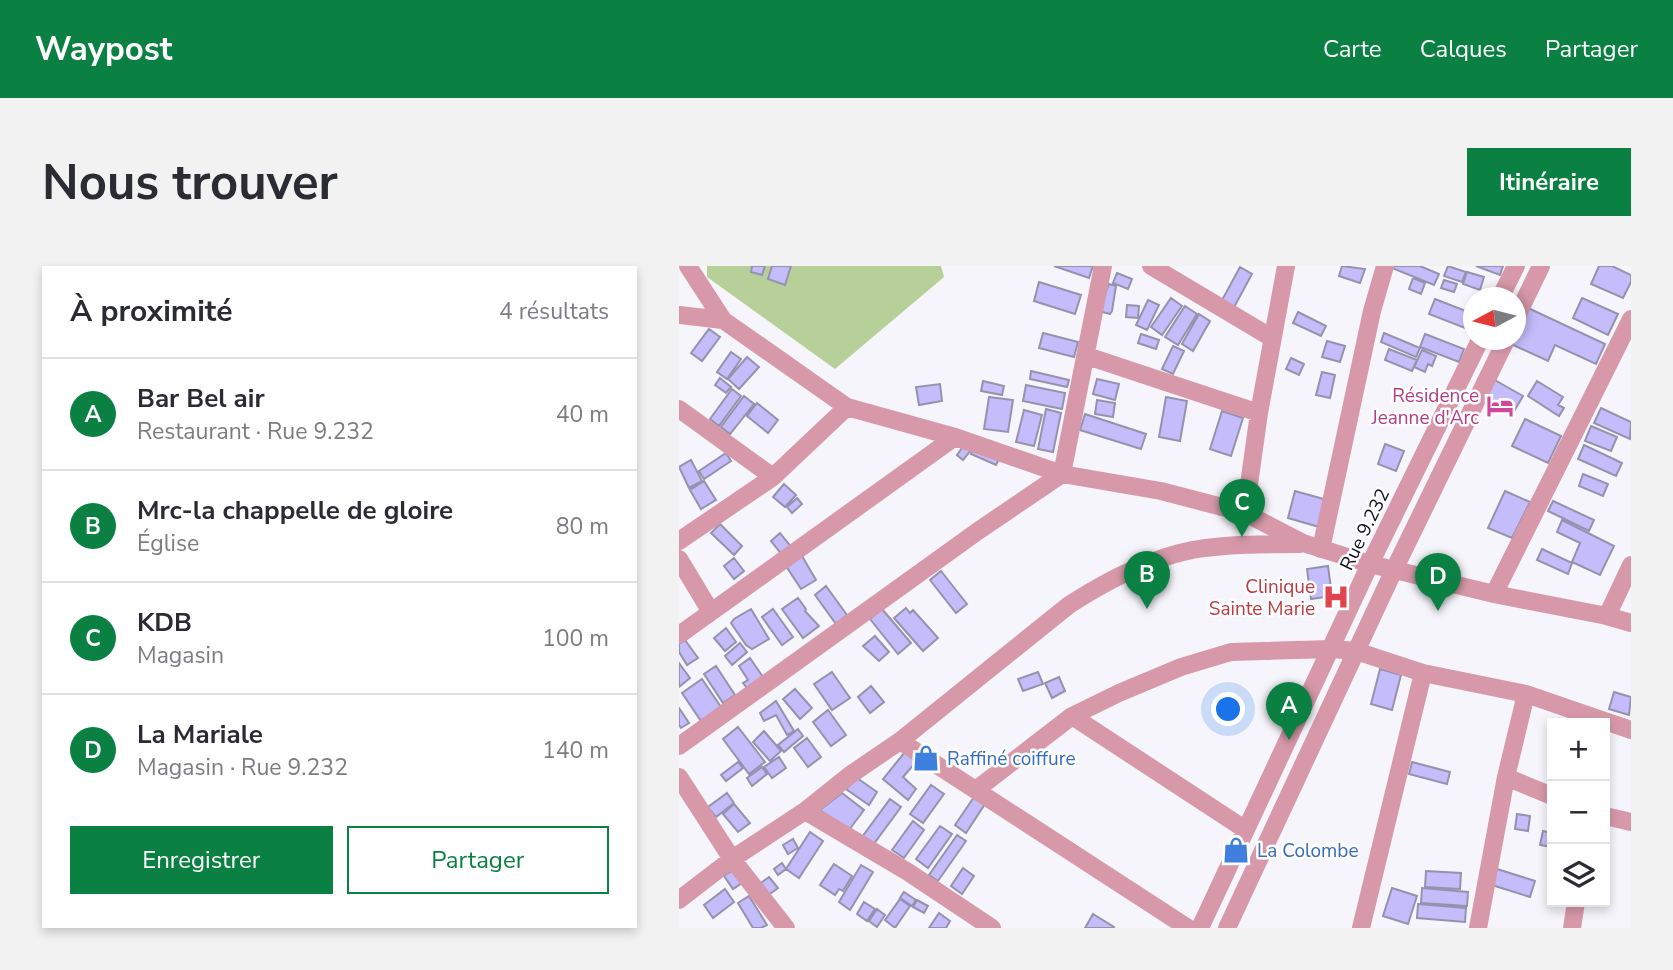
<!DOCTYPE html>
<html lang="fr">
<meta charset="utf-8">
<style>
body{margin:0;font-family:"Nunito Sans",sans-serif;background:#f2f2f3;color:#2b2b33}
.controls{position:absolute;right:21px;bottom:21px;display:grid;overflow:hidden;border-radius:0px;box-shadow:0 4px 10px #0003}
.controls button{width:63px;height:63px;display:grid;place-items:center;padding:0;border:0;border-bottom:2px solid #e1e1e2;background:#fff;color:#2b2b33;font:35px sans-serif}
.compass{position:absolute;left:784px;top:21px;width:63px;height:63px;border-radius:50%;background:#fff;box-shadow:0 4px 10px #0003;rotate:263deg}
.you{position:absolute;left:550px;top:444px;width:24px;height:24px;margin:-18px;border:5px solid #fff;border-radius:50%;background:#1a73e8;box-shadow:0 0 0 10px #1a73e833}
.badge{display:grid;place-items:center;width:46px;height:46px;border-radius:50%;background:#0b8043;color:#fff;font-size:23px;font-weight:700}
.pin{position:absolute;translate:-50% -58px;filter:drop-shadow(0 2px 4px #0008)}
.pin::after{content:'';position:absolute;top:37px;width:24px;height:21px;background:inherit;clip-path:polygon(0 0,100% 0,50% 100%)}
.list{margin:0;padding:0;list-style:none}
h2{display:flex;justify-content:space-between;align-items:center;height:91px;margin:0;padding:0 28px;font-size:30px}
h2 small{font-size:23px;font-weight:400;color:#7c7c81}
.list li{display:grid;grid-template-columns:46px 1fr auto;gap:21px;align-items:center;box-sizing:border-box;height:112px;padding:0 28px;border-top:2px solid #e1e1e2}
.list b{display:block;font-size:26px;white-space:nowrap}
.list p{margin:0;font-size:23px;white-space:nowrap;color:#7c7c81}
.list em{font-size:23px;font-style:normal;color:#7c7c81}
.actions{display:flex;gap:14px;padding:21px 28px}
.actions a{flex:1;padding:16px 0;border:2px solid #0b8043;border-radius:0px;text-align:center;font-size:24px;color:#0b8043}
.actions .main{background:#0b8043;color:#fff}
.icon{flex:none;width:38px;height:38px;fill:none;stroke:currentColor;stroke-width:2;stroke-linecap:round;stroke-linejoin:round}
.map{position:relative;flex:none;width:952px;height:662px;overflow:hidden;border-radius:0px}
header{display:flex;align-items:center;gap:42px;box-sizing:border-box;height:98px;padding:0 35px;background:#0b8043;color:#fff}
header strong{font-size:33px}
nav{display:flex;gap:38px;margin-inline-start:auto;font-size:24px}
.intro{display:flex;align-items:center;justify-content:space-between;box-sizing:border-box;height:168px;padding:0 42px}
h1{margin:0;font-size:49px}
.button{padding:18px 32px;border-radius:0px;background:#0b8043;color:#fff;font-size:24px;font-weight:700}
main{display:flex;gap:42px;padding:0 42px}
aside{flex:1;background:#fff;border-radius:0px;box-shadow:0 4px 10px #0003}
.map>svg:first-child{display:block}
.green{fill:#b7cf98}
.building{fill:#c5bcfb;stroke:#9692ad;stroke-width:2}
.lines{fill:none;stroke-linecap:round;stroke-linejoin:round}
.minor{stroke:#d799a9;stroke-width:18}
.labels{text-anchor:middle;stroke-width:5;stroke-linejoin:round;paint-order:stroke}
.hotel-label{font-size:19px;fill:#b23c85;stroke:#fff;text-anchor:end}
.street-label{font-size:19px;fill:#111019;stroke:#fff}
.health-label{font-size:19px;fill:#be3a42;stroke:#fff;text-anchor:end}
.shop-label{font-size:19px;fill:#366cbe;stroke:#fff;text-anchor:start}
</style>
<header>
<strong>Waypost</strong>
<nav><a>Carte</a><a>Calques</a><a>Partager</a></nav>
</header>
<div class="intro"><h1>Nous trouver</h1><a class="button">Itinéraire</a></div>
<main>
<aside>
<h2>À proximité<small>4 résultats</small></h2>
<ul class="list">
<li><span class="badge">A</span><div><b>Bar Bel air</b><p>Restaurant · Rue 9.232</p></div><em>40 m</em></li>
<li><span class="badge">B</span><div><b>Mrc-la chappelle de gloire</b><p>Église</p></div><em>80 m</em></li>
<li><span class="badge">C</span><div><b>KDB</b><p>Magasin</p></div><em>100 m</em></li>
<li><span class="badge">D</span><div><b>La Mariale</b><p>Magasin · Rue 9.232</p></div><em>140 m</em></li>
</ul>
<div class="actions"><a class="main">Enregistrer</a><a>Partager</a></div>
</aside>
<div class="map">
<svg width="952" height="662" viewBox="0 0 952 662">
<rect width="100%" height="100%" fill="#f6f5fb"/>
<!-- green -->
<path class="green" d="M28 0H262L265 11 156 103 28 11Z"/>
<!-- building -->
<path class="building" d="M73 0H86L83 9 72 6Z
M93 0H112L106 19 89 13Z
M375 0H414L410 12Z
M663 0 686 3 681 17 660 10Z
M714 0H741L760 8 755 19 713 2Z
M769 0 787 6 783 16 765 10Z
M797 0H824L821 9Z
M920 0H933L952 9V16L944 32 912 18Z
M561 1 573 8 554 43 542 36Z
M788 6 805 11 801 24 784 18Z
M438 7 453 13 449 23 434 17Z
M734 12 746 17 742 28 730 23Z
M765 14 778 18 775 26 762 22Z
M360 16 402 29 396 48 355 35Z
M430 18 437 20 433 45 431 48 420 45Z
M492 32 503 40 483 69 472 61Z
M903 32 939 48 929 69 894 52Z
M756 33 792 47 786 62 750 48Z
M469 34 480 39 468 64 457 59Z
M448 39 460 40 459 52 447 51Z
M506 40 518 48 499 79 486 71Z
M847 41 926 78 917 98 876 79 869 95 830 77 832 74H836V64Z
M619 46 647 60 642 70 614 57Z
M520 48 531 55 514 85 503 78Z
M30 63 41 71 23 95 12 87Z
M364 67 399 76 395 91 360 82Z
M705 67 741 82 737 91 702 76Z
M462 68 480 74 477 83 459 77Z
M746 68 785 83 780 96 741 81Z
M648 75 666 80 661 96 643 91Z
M494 80 505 85 494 108 483 103Z
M710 83 738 94 733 105 706 94Z
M743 84 757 90 753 100 749 98 746 106 735 101Z
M52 86 62 93 48 113 38 106Z
M68 91 80 101 60 123 49 113Z
M612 92 625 98 620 109 607 103Z
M352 105 390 114 388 121 351 113Z
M643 106 656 109 651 132 637 129Z
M41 112 52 121 47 127 36 119Z
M418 113 440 118 436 134 414 128Z
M814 113 844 130 834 147 804 131Z
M304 115 325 120 323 129 302 125Z
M858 115 884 131 879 139 885 142 880 150 849 130Z
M261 118 263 135 240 139 237 121Z
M347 119 386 127 383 143 344 135Z
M53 123 62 130 40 160 31 153Z
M65 130 75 138 51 168 42 161Z
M310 131 334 134 329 166 305 163Z
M487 131 508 135 501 175 480 171Z
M418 134 436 137 434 151 416 148Z
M78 137 99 154 89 167 68 150Z
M922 142 952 156 951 173 915 157Z
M367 143 382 147 374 186 359 183Z
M345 144 363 149 355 180 337 176Z
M543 145 564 152 552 190 531 183Z
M406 148 467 168 462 183 401 164Z
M846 153 882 170 869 197 833 180Z
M912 160 938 171 932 185 906 175Z
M706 178 725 185 717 205 699 198Z
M285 179 292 184 284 194 278 189Z
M905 179 943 197 937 210 899 193Z
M296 180 321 191 317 199 292 188Z
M47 187 52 195 25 213 20 205Z
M12 194 23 215 10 222 0 201Z
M904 208 929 218 924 230 900 220Z
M25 215 37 234 22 243 11 224Z
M105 218 117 229 106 241 94 231Z
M616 225 648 234 640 261 609 252Z
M826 225 851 236 833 272 809 262Z
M118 232 123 238 113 247 108 241Z
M874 235 915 254 910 265 869 245Z
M883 254 935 280 921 309 893 296 901 277 878 266Z
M41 258 63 280 55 289 32 267Z
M101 267 113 282 104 290 92 275Z
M863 283 893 297 889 308 858 294Z
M123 290 137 314 122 323 107 300Z
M55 292 65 305 55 313 45 300Z
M649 300 653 330 632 333 628 303Z
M262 305 288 338 277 347 251 314Z
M147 320 168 349 157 358 136 329Z
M119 332 127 343 126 345 140 360 124 372 103 343Z
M227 342 231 347 234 344 259 372 244 385 215 352Z
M72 343 90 373 73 383 67 379 52 357 55 353Z
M94 343 114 371 103 379 83 351Z
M203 343 232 377 219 388 191 353Z
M47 362 57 376 46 385 35 372Z
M196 370 210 386 200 395 184 380Z
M6 374 19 392 8 399 0 386V378Z
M61 377 68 386 53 399 46 390Z
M71 392 84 411 68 422 64 417 69 414 60 400Z
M0 397 11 412 0 421Z
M37 400 56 429 44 437 25 408Z
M701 403 722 409 713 444 692 438Z
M153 406 171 432 153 444 135 418Z
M359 406 364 418 344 425 339 413Z
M380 411 386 425 373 432 366 417Z
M23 413 42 441 22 455 3 427Z
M192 420 205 436 191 447 179 431Z
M116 423 133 442 121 453 104 433Z
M935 426 952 431 950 449 930 443Z
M97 435 115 465 108 469 97 449 85 455 81 447Z
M0 442 10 457 2 462 0 459Z
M149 444 167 469 152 480 134 456Z
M59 461 86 496 70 508 44 473Z
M119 463 124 470 105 486 99 479Z
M85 465 102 485 91 495 74 476Z
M128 472 142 491 129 501 115 482Z
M226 486 237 496 224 511 237 523 229 534 204 513Z
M100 491 107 502 93 512 85 501Z
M59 496 64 502 47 515 42 509Z
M733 496 771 506 768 518 730 508Z
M83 501 88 508 73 520 68 512Z
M178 512 198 526 190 539 167 523Z
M252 519 265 528 244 557 231 548Z
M48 527 55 537 37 551 29 541Z
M163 527 185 544 170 564 141 544Z
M295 531 306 538 287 567 276 559Z
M211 533 222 541 194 579 183 571Z
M55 538 71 557 59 566 44 548Z
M838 548 851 550 849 565 836 563Z
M234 555 245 564 225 592 213 584Z
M261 560 273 568 249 602 237 593Z
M864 565 873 567V581L861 579Z
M131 566 144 575 120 612 107 603Z
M278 569 287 575 259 615 250 609Z
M114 573 119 582 109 588 104 579Z
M103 597 107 603 99 609 95 603Z
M155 598 173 610 164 625 160 623 156 629 141 619Z
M182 599 194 606 171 644 160 636Z
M284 602 295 610 283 628 272 620Z
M818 603 856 615 851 631 813 619Z
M54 604 63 617 54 623 45 610Z
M747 605 782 607 781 623 746 621Z
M90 611 99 622 88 630 79 619Z
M713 622 738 630 729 658 704 650Z
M743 622 789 626 788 640 742 637Z
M46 623 55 636 34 652 25 639Z
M225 626 237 634 233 640 221 632Z
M70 630 88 659 82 662H74L59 637Z
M221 633 231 640 216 662 206 654Z
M238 634 249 640 245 647 234 641Z
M185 636 196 643 188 655 178 648Z
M739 638 787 642 786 656 738 652Z
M198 643 206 649 198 661 190 655Z
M260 647 271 655 267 662H250Z
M414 648 435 661 434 662H406Z"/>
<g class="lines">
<!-- minor -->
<path class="minor" d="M9 0 44 54 168 141 276 171 383 208 482 225 566 247 624 277 691 298 815 328 928 350 952 357
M472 0 593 72
M821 32 837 0
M0 49 44 54
M836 54 862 0
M408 90 580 147
M0 143 94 211
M566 247 580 147 607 0
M0 275 94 211 168 141
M642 283 693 45 706 0
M0 293 32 346
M815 328 952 53
M928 350 952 299
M0 369 276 171
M393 450 567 564
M221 475 509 662
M0 480 299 265 383 208 424 0
M0 511 53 593 107 662
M827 511 873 530
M298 523 393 450 440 427 502 401 552 386 653 383 677 385 744 407 847 428 952 464
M126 545 229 606 313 662
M926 550 952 556
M0 634 53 593 126 545 171 509 221 475 390 339C427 315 469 293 513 284 548 278 585 278 621 278
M521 662 691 298 801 74
M548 662 715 304 827 74
M682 662 744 407
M799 662 827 511 847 428
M893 662 897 636"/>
</g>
<!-- icons -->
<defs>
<g id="hotel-bare" transform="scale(2.1)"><path d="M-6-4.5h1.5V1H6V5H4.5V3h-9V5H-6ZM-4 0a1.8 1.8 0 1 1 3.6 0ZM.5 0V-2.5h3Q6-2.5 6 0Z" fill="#d1479c" stroke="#fff" stroke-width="2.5" paint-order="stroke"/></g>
<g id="hospital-bare" transform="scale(2.1)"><path d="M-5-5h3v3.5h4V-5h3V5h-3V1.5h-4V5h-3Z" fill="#e0444e" stroke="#fff" stroke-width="2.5" paint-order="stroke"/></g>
<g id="shop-bare" transform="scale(2.1)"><path d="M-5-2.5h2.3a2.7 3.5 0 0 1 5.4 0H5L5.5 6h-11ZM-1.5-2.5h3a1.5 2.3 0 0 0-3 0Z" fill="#3f7fe0" stroke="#fff" stroke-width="2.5" paint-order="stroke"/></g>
</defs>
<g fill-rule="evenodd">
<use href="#hotel-bare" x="821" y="140"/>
<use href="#hospital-bare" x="657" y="331"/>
<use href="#shop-bare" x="247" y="492"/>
<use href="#shop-bare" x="557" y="584"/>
</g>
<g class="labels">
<!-- hotel labels -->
<g class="hotel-label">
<text x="800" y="136">Résidence<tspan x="800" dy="22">Jeanne d'Arc</tspan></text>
</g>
<!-- street labels -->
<g class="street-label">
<text transform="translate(685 263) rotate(-64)" y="7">Rue 9.232</text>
</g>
<!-- health labels -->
<g class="health-label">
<text x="636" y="327">Clinique<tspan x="636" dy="22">Sainte Marie</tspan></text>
</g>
<!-- shop labels -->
<g class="shop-label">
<text x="268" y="499">Raffiné coiffure</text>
<text x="578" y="591">La Colombe</text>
</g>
</g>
</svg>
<div class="controls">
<button>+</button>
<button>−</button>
<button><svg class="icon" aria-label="layers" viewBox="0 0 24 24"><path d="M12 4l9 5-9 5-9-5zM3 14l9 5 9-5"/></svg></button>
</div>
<svg class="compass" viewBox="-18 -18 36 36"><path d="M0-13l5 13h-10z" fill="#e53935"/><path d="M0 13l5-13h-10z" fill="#7c7c81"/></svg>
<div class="you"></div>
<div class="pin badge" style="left:610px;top:474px">A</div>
<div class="pin badge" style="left:468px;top:343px">B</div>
<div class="pin badge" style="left:563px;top:271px">C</div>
<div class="pin badge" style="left:759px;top:345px">D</div>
</div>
</main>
